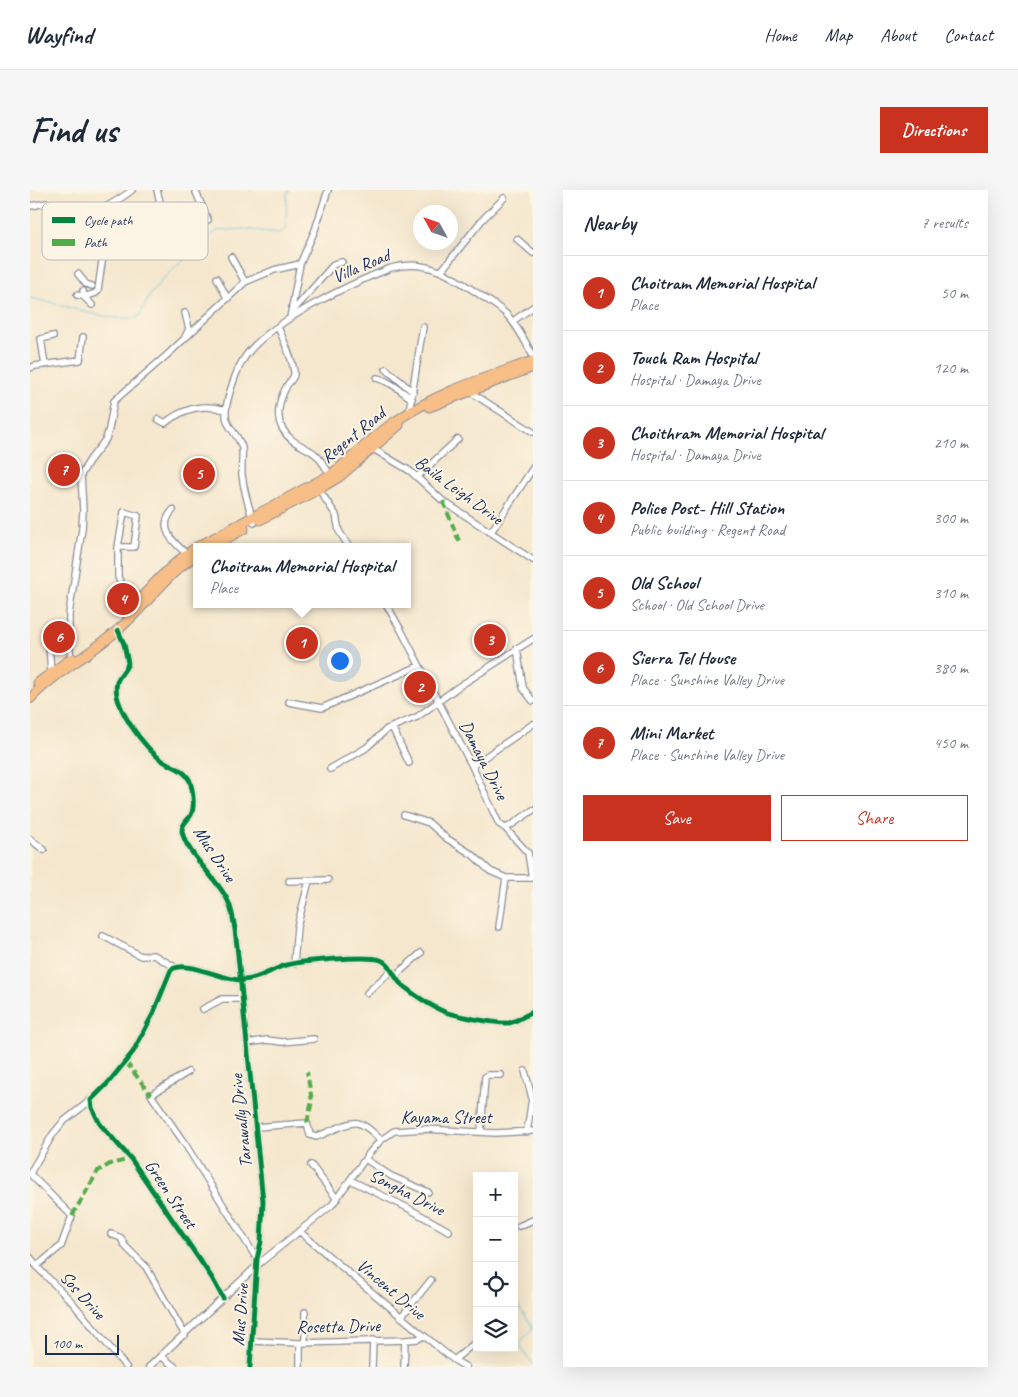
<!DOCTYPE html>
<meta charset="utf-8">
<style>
body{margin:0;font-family:Caveat,sans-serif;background:#f6f6f7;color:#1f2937}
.controls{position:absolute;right:15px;bottom:15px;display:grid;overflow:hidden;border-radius:0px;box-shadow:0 5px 20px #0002}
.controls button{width:45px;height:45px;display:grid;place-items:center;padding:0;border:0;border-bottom:1px solid #e0e1e3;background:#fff;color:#1f2937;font:25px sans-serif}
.compass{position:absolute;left:383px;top:15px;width:45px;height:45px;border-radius:50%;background:#fff;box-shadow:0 5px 20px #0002;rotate:310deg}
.scale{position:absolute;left:15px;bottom:12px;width:74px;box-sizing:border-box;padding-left:5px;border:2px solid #1b2f5e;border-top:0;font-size:14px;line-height:18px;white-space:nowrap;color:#1b2f5e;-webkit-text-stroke:4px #fcf5e5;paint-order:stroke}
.you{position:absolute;left:309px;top:470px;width:18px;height:18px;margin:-12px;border:4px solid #fff;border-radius:50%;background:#1a73e8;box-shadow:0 0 0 8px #1a73e833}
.badge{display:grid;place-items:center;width:32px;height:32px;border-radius:50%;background:#c8321e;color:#fff;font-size:16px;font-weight:700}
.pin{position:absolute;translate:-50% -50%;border:2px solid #fff;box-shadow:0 1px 5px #0006}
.popup{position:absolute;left:163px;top:353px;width:218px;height:65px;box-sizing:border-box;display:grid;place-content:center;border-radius:0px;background:#fff;filter:drop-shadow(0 1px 4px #0005);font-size:16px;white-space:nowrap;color:#747a83}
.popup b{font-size:19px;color:#1f2937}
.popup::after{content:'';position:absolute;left:50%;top:100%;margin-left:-10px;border:10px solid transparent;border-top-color:#fff}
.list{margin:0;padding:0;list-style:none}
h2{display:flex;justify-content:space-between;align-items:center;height:65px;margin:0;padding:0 20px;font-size:21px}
h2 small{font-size:16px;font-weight:400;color:#747a83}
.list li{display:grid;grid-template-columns:32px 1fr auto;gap:15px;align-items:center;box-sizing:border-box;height:75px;padding:0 20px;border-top:1px solid #e0e1e3}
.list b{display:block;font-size:19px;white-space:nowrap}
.list p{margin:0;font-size:16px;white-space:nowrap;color:#747a83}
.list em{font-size:16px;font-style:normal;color:#747a83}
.actions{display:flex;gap:10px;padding:15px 20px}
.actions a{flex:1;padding:11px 0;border:1px solid #c8321e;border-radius:0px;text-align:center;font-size:18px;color:#c8321e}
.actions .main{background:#c8321e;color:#fff}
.icon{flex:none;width:28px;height:28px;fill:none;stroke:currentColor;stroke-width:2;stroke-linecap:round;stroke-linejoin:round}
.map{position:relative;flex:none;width:503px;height:1177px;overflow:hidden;border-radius:0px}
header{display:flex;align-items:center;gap:30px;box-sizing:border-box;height:70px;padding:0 25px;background:#fff;border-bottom:1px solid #e0e1e3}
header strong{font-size:24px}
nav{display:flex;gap:28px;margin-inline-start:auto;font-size:18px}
.intro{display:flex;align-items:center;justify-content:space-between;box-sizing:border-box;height:120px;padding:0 30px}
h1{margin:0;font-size:35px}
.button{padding:12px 22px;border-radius:0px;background:#c8321e;color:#fff;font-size:18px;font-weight:700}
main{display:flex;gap:30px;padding:0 30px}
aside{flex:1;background:#fff;border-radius:0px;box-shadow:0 5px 20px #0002}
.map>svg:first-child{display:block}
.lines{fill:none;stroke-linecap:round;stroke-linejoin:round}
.stream{stroke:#56bcd4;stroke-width:1}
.street-casing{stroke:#888b96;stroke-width:8}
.primary-casing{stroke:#888b96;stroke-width:11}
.street{stroke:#fff;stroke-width:5.5}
.primary{stroke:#f7be87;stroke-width:9}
.quiet{stroke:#52ab49;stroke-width:4;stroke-dasharray:8 4;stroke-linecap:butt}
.cycleway-casing{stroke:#fcf5e5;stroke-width:8}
.cycleway{stroke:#00873e;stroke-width:5}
.labels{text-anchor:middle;stroke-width:4;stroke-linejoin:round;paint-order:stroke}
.street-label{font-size:18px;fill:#1b2f5e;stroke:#fcf5e5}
.key{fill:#fcf5e5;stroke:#b8babc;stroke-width:1}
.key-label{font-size:14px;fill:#1b2f5e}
</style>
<header>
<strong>Wayfind</strong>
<nav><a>Home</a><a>Map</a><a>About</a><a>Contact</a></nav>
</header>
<div class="intro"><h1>Find us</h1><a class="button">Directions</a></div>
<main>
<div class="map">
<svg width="503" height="1177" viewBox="0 0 503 1177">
<rect width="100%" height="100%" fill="#fcf5e5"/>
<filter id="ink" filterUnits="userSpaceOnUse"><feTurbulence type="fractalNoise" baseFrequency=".02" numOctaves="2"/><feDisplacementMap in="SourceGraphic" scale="10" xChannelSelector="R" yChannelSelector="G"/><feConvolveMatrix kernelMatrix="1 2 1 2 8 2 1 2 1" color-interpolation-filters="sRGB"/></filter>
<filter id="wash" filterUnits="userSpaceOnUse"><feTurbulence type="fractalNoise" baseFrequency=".0096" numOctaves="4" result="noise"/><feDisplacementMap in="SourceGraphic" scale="20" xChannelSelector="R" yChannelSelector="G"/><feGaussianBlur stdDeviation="1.12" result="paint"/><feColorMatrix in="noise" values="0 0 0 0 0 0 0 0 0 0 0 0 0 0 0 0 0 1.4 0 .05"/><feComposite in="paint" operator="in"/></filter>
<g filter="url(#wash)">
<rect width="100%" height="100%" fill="#f5e7cd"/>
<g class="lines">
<!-- stream -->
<path class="stream" d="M0 108C8 110 16 111 24 113 46 119 88 134 109 126L120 105 132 90 147 75 161 65 186 41 213 39 249 43 256 39 257 4 259 0
M484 1105 487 1115 502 1136 501 1142 490 1151 491 1158 503 1174"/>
</g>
</g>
<g filter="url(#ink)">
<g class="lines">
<!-- street casing -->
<g class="street-casing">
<path id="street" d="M127 0 133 24
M165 0 178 30
M0 16 17 13C25 17 32 26 39 29 51 34 92 8 102 0
M487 49 503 63
M73 65 106 59
M201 67 215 92
M412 80 452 30 474 8
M48 84 56 94 62 96
M187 88 197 108
M53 101 54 107 62 115
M47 105C53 107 61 105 66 103L68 100 73 65 65 23
M262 122 304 74 312 72
M155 123 159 139 155 147
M260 128 270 74 285 40 298 0
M483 131 503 117
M248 137C252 147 265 174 264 184 264 188 260 191 258 194 250 207 245 225 252 238 260 253 273 255 285 264 292 270 296 279 301 286
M15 175 11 149 23 146
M0 178 5 176 50 170 53 147
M356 179 383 202
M347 188C360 191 371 201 382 209
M439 199V201L445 205 503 242
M379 222 393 137
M128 229 135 233C154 218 173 213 196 220
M340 257 380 281 413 311 503 370
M387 287 428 249
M288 298 306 325 309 341 319 357
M143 320C126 338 144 353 158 365
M224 333C219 318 214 301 212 285 211 276 213 267 212 258 209 244 194 237 196 220 197 208 206 181 213 170 234 134 322 93 361 78 398 68 424 87 453 107 462 113 472 119 478 126 489 138 496 153 503 166
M461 342 503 278
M88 357H104L108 326 94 322 88 357V387C91 398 104 403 112 409
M356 414 371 440 442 576 469 634 475 638 498 663 502 688
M88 440 94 454 98 473C96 480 89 485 87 492 81 515 115 559 133 571 143 577 155 580 160 591 163 600 165 617 161 625 158 630 151 635 152 641 156 664 188 689 198 711 204 724 205 741 207 756L233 1011 231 1052 227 1069 220 1177
M20 444 19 456 21 482
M487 458 493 498 503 511
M41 468 39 451V424L52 339 53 321 51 285 59 271 76 249 79 239 84 211 137 165 215 92 244 80 270 74
M259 512 292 518 389 476
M362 537 379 573
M442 576 503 534
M300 579 336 558 357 539 387 527 428 497 503 449
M374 625 399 633 416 648 443 665 460 681 476 688H503
M475 638 480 636 503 620
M0 649 14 660
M259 691 298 690
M469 737 476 688
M73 746 111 766 124 765 145 777
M264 774 267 737 279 691
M365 786 391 763
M337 803 361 781
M173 819 192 809H212
M217 853 237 850 252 852 284 849
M495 881 502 908 497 942
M158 882 121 905 155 954 227 1069
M226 937 277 933 280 945 286 947C295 944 319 931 328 933 337 935 344 944 351 950
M451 942 455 887 458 885H471
M335 969 361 986 398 1002
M281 975 307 1009
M0 983 23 944 33 932 61 910
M0 984 42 1026 31 1056 7 1076
M320 990 376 1017 419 1041
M489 1036 503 1030
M269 1041 387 1140 424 1170 436 1177
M81 1044 91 1048 95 1056 116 1077 155 1145
M0 1067 10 1080 42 1112 96 1177
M193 1108 182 1088 101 969 70 934 62 918 61 910 78 893 103 862 123 824 141 780C156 769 192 790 210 790 226 791 239 781 253 776 267 771 338 765 351 770 360 773 364 787 370 793 381 803 402 817 415 822 427 826 466 834 479 833 487 831 495 825 503 822
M371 1127 401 1090
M223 1151 270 1153 375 1150 388 1149 393 1146
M275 1152V1122
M131 1166 145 1177
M424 1170 447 1151
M119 1177 231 1072 302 1015 340 962 351 950 364 941 395 939 465 943 503 941
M270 1177V1153
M342 1177 343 1150
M374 1177 375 1150"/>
</g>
<!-- primary casing -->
<g class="primary-casing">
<path id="primary" d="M399 217 503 177
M230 330 289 299 309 287 369 235
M167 357 300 285C323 268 342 247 366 231 408 202 455 188 503 171
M181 357 214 339
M97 424C118 400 140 374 167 357
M8 493 42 468
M0 509C26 481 62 464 90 438 117 415 137 383 167 365"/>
</g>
<!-- street -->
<use href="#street" class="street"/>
<!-- primary -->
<use href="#primary" class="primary"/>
<!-- quiet -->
<path class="quiet" d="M413 311 429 351
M96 872 121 905
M277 933 282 911 277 882
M42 1026 68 981 80 974 101 969"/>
<!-- cycleway casing -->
<g class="cycleway-casing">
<path id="cycleway" d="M88 440 94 454 98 473C96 480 89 485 87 492 81 515 115 559 133 571 143 577 155 580 160 591 163 600 165 617 161 625 158 630 151 635 152 641 156 664 188 689 198 711 204 724 205 741 207 756L233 1011 231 1052 227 1069 220 1177
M193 1108 182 1088 101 969 70 934 62 918 61 910 78 893 103 862 123 824 141 780C156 769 192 790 210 790 226 791 239 781 253 776 267 771 338 765 351 770 360 773 364 787 370 793 381 803 402 817 415 822 427 826 466 834 479 833 487 831 495 825 503 822"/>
</g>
<!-- cycleway -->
<use href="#cycleway" class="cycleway"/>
</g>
</g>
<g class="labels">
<!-- street labels -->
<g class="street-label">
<text transform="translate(331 76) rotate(-23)" y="6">Villa Road</text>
<text transform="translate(323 245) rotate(-39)" y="6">Regent Road</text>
<text transform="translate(429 300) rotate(36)" y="6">Baila Leigh Drive</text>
<text transform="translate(454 570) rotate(63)" y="6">Damaya Drive</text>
<text transform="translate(185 664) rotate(57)" y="6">Mus Drive</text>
<text x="416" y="933">Kayama Street</text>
<text transform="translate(211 931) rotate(-96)" y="6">Tarawally Drive</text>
<text transform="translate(377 1002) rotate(27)" y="6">Songha Drive</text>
<text transform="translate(141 1004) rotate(56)" y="6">Green Street</text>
<text transform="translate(361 1099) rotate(40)" y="6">Vincent Drive</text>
<text transform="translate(53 1105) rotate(48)" y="6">Sos Drive</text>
<text transform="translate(210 1125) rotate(-86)" y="6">Mus Drive</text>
<text transform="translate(308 1136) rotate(-1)" y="6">Rosetta Drive</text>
</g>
</g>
<!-- legend -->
<rect x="12" y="12" width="166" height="58" rx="8" class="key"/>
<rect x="22" y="27" width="23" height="6" fill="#00873e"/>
<rect x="22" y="49" width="23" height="7" fill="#52ab49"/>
<g class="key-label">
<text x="54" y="35">Cycle path</text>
<text x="54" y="57">Path</text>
</g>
</svg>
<div class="controls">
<button>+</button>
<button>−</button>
<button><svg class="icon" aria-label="locate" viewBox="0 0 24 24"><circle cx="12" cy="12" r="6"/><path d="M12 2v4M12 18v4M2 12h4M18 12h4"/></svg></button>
<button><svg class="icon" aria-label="layers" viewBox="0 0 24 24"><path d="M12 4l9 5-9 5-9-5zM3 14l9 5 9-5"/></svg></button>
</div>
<svg class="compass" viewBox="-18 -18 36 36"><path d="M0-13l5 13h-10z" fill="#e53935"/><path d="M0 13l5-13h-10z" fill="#747a83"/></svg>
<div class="scale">100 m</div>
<div class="you"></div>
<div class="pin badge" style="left:272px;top:453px">1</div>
<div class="popup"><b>Choitram Memorial Hospital</b>Place</div>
<div class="pin badge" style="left:390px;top:497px">2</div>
<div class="pin badge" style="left:460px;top:450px">3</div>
<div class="pin badge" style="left:93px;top:409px">4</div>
<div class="pin badge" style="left:169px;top:284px">5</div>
<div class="pin badge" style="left:29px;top:447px">6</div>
<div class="pin badge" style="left:34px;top:280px">7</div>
</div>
<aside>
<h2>Nearby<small>7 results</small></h2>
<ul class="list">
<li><span class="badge">1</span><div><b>Choitram Memorial Hospital</b><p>Place</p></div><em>50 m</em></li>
<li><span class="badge">2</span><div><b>Touch Ram Hospital</b><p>Hospital · Damaya Drive</p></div><em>120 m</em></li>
<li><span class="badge">3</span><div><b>Choithram Memorial Hospital</b><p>Hospital · Damaya Drive</p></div><em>210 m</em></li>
<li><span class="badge">4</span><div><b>Police Post- Hill Station</b><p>Public building · Regent Road</p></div><em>300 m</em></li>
<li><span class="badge">5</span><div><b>Old School</b><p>School · Old School Drive</p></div><em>310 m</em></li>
<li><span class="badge">6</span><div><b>Sierra Tel House</b><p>Place · Sunshine Valley Drive</p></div><em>380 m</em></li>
<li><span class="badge">7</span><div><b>Mini Market</b><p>Place · Sunshine Valley Drive</p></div><em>450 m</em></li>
</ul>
<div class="actions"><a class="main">Save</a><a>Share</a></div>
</aside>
</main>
